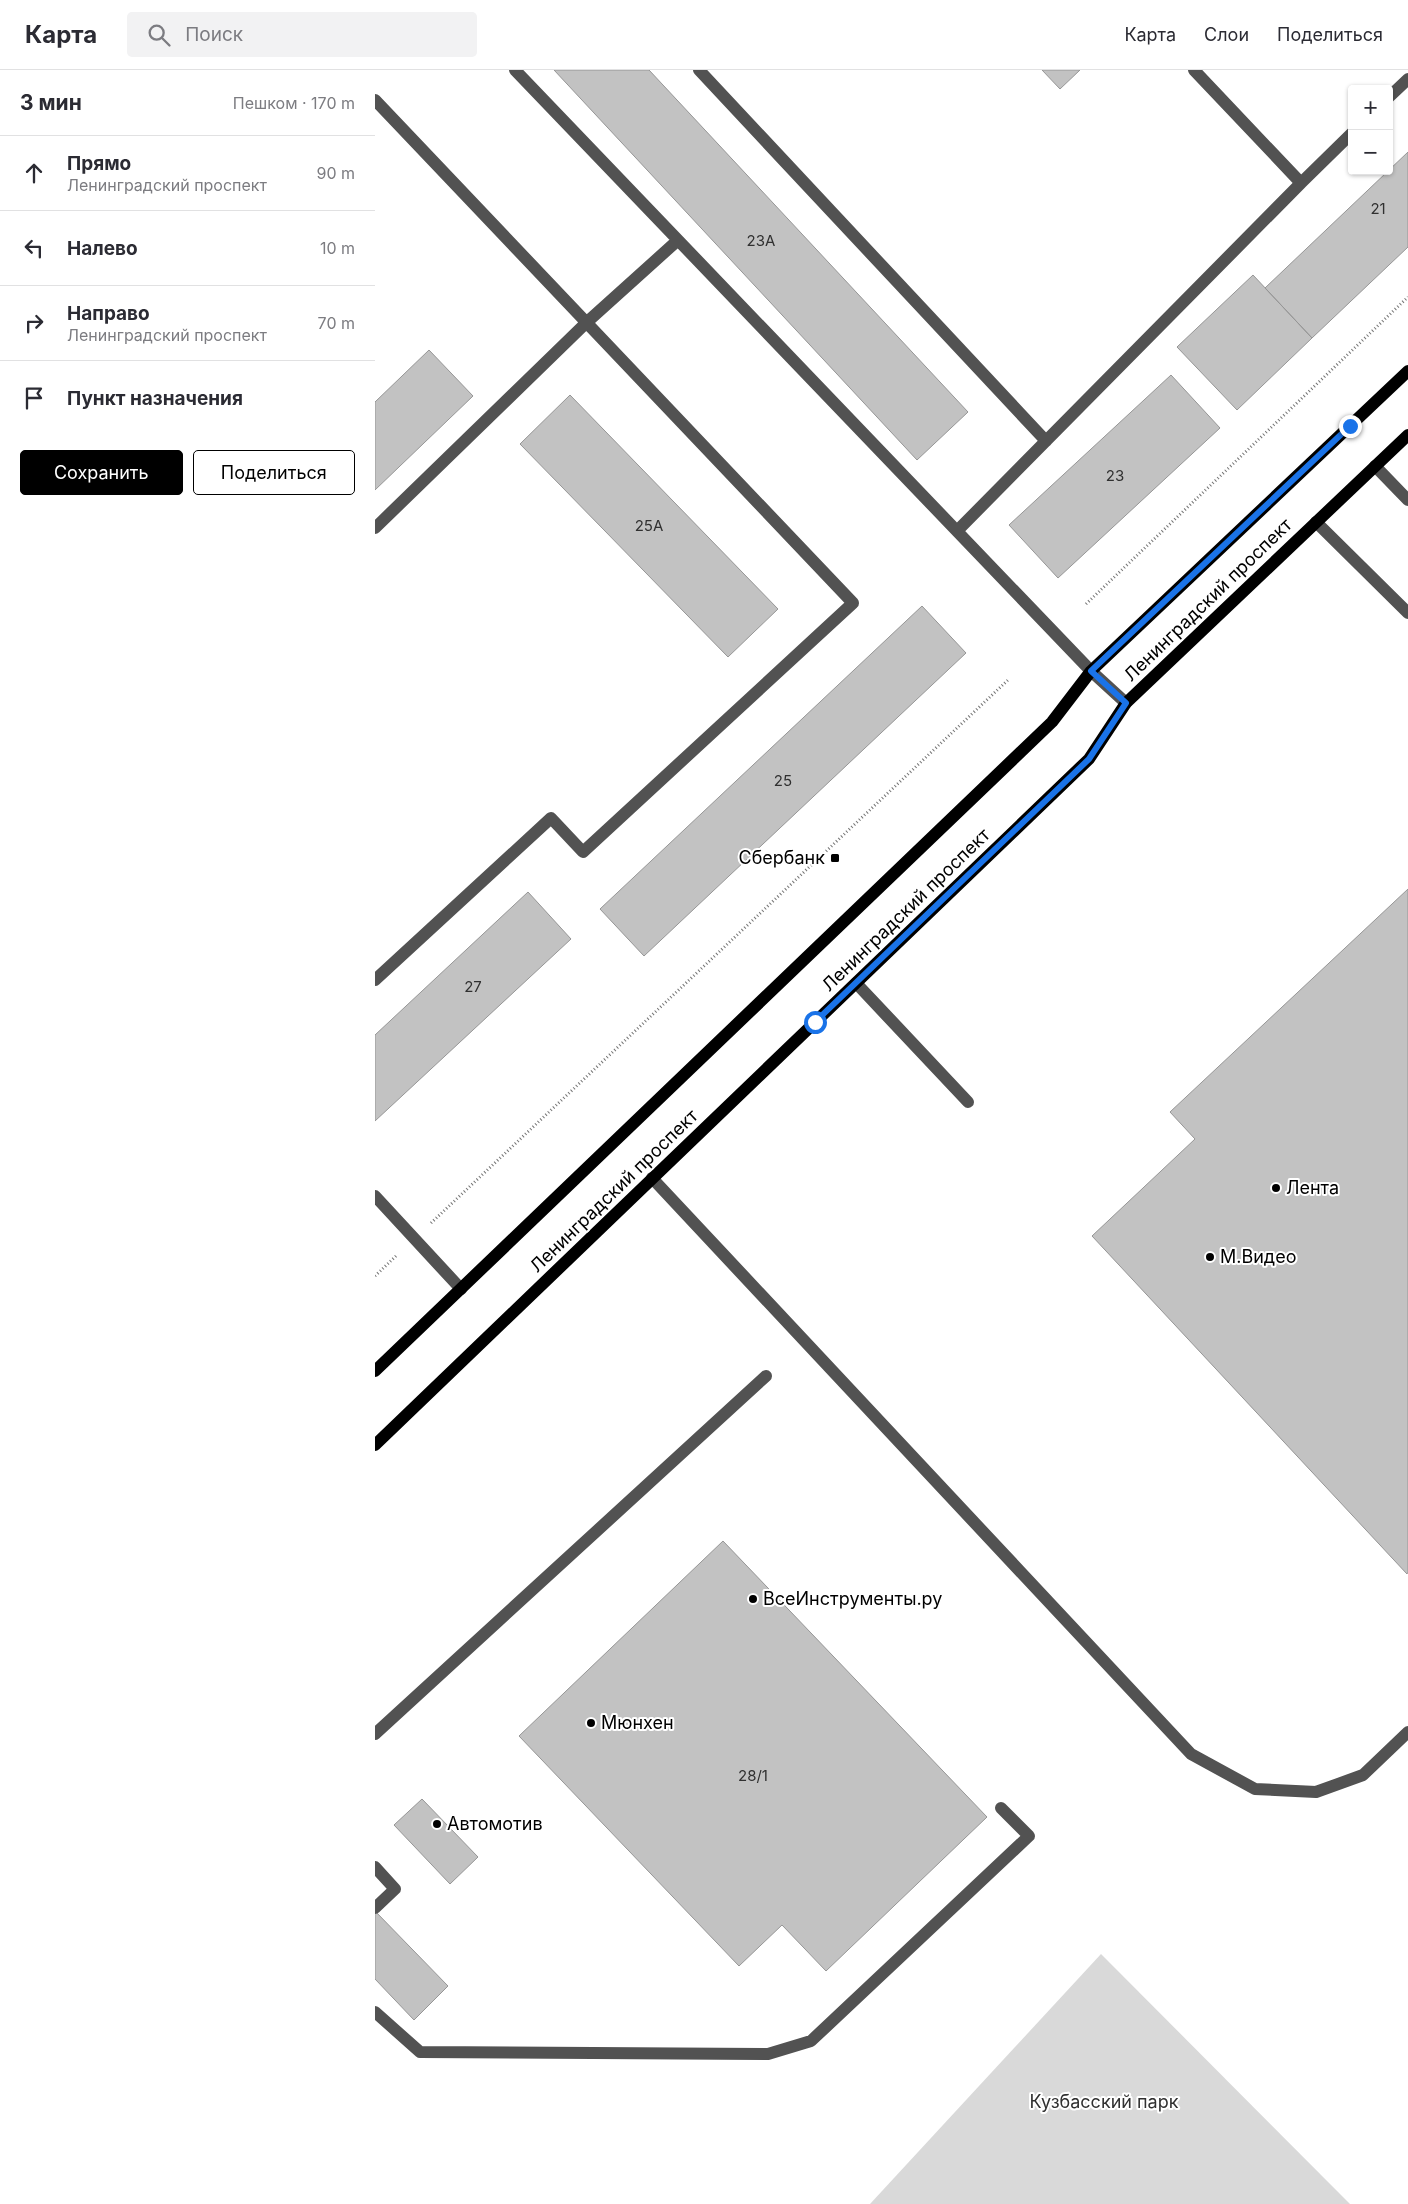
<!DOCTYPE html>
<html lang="ru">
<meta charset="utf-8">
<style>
body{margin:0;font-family:Inter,sans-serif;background:#f2f2f3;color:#2b2b33}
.controls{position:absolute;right:15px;top:15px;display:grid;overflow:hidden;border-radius:5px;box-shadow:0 1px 4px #0004}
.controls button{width:45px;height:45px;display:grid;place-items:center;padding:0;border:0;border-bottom:1px solid #e1e1e2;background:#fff;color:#2b2b33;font:25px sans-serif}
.stop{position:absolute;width:15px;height:15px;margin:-11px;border:4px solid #1a73e8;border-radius:50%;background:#fff}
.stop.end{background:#1a73e8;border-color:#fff;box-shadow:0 1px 5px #0008}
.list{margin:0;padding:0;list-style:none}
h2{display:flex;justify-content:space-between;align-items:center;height:65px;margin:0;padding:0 20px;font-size:21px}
h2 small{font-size:16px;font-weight:400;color:#7c7c81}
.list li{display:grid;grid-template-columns:32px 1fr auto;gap:15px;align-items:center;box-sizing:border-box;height:75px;padding:0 20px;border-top:1px solid #e1e1e2}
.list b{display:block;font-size:19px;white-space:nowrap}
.list p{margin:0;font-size:16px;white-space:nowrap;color:#7c7c81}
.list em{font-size:16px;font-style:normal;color:#7c7c81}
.actions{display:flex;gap:10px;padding:15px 20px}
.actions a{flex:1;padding:11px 0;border:1px solid #000;border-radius:5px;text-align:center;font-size:18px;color:#000}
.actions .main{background:#000;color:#fff}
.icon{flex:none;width:28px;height:28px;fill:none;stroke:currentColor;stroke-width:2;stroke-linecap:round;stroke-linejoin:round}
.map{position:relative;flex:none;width:1033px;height:2134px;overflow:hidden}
header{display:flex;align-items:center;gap:30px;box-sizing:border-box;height:70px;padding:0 25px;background:#fff;border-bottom:1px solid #e1e1e2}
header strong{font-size:24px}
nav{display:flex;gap:28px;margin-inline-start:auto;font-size:18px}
.search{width:350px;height:45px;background:#f2f2f3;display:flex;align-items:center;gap:12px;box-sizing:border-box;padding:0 18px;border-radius:5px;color:#7c7c81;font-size:19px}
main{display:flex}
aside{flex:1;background:#fff}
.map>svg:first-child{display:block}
.green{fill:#d9d9d9}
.building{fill:#c2c2c2;stroke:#969696}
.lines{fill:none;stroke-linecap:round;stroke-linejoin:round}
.path{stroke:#747474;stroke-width:3;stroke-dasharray:1 2.5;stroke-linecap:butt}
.minor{stroke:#525252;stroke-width:12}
.major{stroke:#000;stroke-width:12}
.route{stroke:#1a73e8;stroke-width:6}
.poi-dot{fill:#000;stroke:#fff;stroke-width:2}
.labels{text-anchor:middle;stroke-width:4;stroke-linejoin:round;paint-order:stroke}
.number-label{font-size:15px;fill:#303030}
.street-label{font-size:18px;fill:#000;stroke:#fff}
.poi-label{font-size:18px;fill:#000;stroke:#fff;text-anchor:start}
.park-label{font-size:18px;fill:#303030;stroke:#fff}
</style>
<header>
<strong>Карта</strong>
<div class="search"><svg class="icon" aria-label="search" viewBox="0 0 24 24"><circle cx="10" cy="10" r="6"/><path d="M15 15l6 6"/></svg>Поиск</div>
<nav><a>Карта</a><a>Слои</a><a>Поделиться</a></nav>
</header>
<main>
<aside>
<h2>3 мин<small>Пешком · 170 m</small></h2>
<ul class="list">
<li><svg class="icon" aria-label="ahead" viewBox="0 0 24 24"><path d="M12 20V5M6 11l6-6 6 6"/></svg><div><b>Прямо</b><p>Ленинградский проспект</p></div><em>90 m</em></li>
<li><svg class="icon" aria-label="left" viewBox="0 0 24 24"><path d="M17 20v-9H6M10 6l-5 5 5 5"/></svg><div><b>Налево</b></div><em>10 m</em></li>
<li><svg class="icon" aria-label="right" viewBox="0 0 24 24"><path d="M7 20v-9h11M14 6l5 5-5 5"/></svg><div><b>Направо</b><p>Ленинградский проспект</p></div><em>70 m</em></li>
<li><svg class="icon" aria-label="arrive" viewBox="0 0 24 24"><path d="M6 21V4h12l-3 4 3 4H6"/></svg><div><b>Пункт назначения</b></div></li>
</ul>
<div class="actions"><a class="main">Сохранить</a><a>Поделиться</a></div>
</aside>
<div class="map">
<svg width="1033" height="2134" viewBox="0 0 1033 2134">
<rect width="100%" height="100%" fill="#fff"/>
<!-- green -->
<path class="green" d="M726 1884 975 2134H495Z"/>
<!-- building -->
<path class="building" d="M179 0H274L593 342 542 390Z
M667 0H705L685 19Z
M1033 82V177L937 268 890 218Z
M878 205 937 268 862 340 802 277Z
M54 280 98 326 0 420V332Z
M796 305 845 358 683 508 634 455Z
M195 325 403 539 353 587 145 374Z
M547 536 591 583 269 886 225 839Z
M1033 819V1502L1032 1504 717 1166 820 1069 795 1042Z
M153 822 196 869 0 1051V965Z
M348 1471 612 1747 451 1901 407 1855 364 1896 144 1666Z
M47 1729 103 1787 75 1814 19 1755Z
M0 1841 73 1916 39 1950 0 1909Z"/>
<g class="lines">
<!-- path -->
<path class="path" d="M711 534 1033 227
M56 1153 633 610
M0 1206 22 1185"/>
<!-- minor -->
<path class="minor" d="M140 0 716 601 751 633
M324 0 671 371
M1014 27 1033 9
M0 30 478 533 208 782 176 748 0 910
M926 113 977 63
M1000 396 1033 430
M941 452 1033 543
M0 458 211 253 302 171
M582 461 926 113 819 0
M481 913 593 1032
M277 1108 816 1684 880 1719 941 1722 988 1705 1033 1662
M0 1126 86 1219
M0 1664 391 1306
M0 1797 20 1819 0 1838
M0 1942 45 1982 393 1984 436 1971 654 1766 626 1738"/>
<!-- major -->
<path class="major" d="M0 1301 677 652 716 601 1033 301
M0 1375 714 689 751 633 1033 365"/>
</g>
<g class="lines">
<!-- route -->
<path class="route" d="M440 952 714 689 751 633 716 601 975 356"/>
</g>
<!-- markers -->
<g class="poi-dot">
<rect x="455" y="783" width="10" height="10" rx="2.5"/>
<circle cx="901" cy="1118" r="5"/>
<circle cx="835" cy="1187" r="5"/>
<circle cx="378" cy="1529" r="5"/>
<circle cx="216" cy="1653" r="5"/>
<circle cx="62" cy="1754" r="5"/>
</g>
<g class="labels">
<!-- number labels -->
<g class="number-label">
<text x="1003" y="144">21</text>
<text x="386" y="176">23А</text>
<text x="740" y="411">23</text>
<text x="274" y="461">25А</text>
<text x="408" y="716">25</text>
<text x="98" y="922">27</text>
<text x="378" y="1711">28/1</text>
</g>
<!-- street labels -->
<g class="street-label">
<text transform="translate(833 530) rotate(-44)" y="6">Ленинградский проспект</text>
<text transform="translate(531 840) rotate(-44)" y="6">Ленинградский проспект</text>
<text transform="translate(239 1121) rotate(-44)" y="6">Ленинградский проспект</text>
</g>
<!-- poi labels -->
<g class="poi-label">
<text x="450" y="794" text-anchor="end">Сбербанк</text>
<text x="911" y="1124">Лента</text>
<text x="845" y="1193">М.Видео</text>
<text x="388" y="1535">ВсеИнструменты.ру</text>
<text x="226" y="1659">Мюнхен</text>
<text x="72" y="1760">Автомотив</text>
</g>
<!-- park labels -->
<g class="park-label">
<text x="729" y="2038">Кузбасский парк</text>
</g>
</g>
</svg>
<div class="controls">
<button>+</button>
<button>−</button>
</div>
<div class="stop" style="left:440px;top:952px"></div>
<div class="stop end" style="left:975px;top:356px"></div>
</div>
</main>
